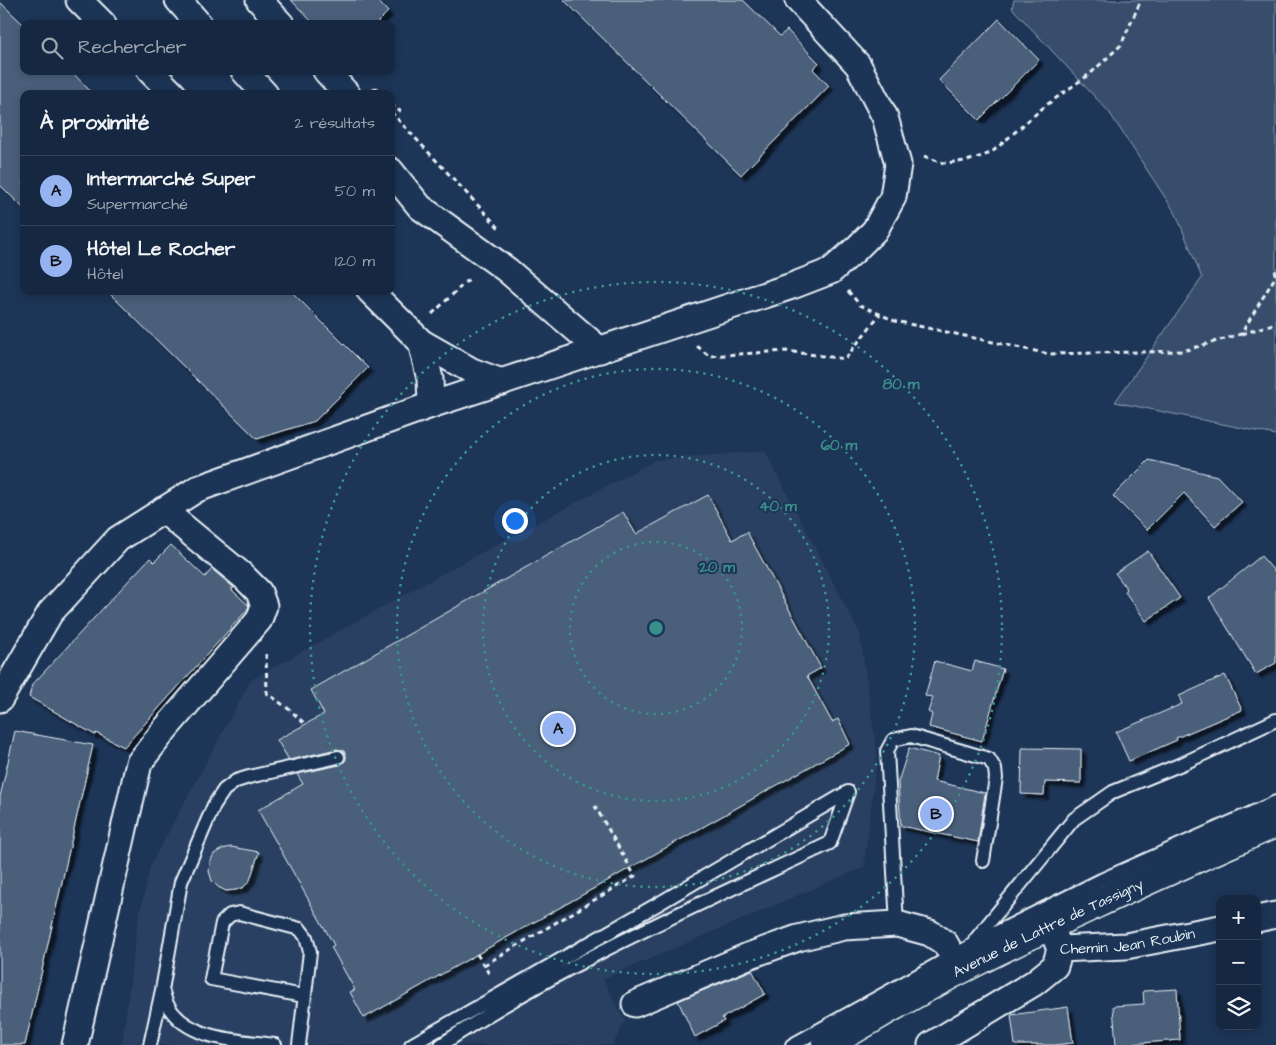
<!DOCTYPE html>
<html lang="fr">
<meta charset="utf-8">
<style>
body{margin:0;font-family:"Architects Daughter",sans-serif;background:#1f3048;color:#f1f3f6}
.controls{position:absolute;right:15px;bottom:15px;display:grid;overflow:hidden;border-radius:10px;box-shadow:0 2px 8px #0003}
.controls button{width:45px;height:45px;display:grid;place-items:center;padding:0;border:0;border-bottom:1px solid #35445a;background:#162841;color:#f1f3f6;font:25px sans-serif}
.you{position:absolute;left:514px;top:520px;width:18px;height:18px;margin:-12px;border:4px solid #fff;border-radius:50%;background:#1a73e8;box-shadow:0 0 0 8px #1a73e833}
.badge{display:grid;place-items:center;width:32px;height:32px;border-radius:50%;background:#95b2f1;color:#111;font-size:16px;font-weight:700}
.pin{position:absolute;translate:-50% -50%;border:2px solid #fff;box-shadow:0 1px 5px #0006}
.list{margin:0;padding:0;list-style:none}
h2{display:flex;justify-content:space-between;align-items:center;height:65px;margin:0;padding:0 20px;font-size:21px}
h2 small{font-size:16px;font-weight:400;color:#9ea6b1}
.list li{display:grid;grid-template-columns:32px 1fr auto;gap:15px;align-items:center;box-sizing:border-box;height:70px;padding:0 20px;border-top:1px solid #35445a}
.list b{display:block;font-size:19px;white-space:nowrap}
.list p{margin:0;font-size:16px;white-space:nowrap;color:#9ea6b1}
.list em{font-size:16px;font-style:normal;color:#9ea6b1}
.icon{flex:none;width:28px;height:28px;fill:none;stroke:currentColor;stroke-width:2;stroke-linecap:round;stroke-linejoin:round}
.map{position:relative;flex:none;width:1276px;height:1045px;overflow:hidden}
.search{position:absolute;background:#162841;box-shadow:0 2px 8px #0003;left:20px;top:20px;width:375px;height:55px;display:flex;align-items:center;gap:12px;box-sizing:border-box;padding:0 18px;border-radius:10px;color:#9ea6b1;font-size:19px}
.panel{position:absolute;background:#162841;box-shadow:0 2px 8px #0003;left:20px;top:90px;width:375px;height:205px;border-radius:10px}
.map>svg:first-child{display:block}
.built{fill:#2a4162}
.green{fill:#374d6c;stroke:#909fb2}
.building{fill:#495e7a;stroke:#e8f1f8;filter:url(#shadow)}
.lines{fill:none;stroke-linecap:round;stroke-linejoin:round}
.lane-casing{stroke:#e8f1f8;stroke-width:16}
.street-casing{stroke:#e8f1f8;stroke-width:29}
.primary-casing{stroke:#e8f1f8;stroke-width:31}
.path{stroke:#e8f1f8;stroke-width:3;stroke-dasharray:5 4;stroke-linecap:butt}
.lane{stroke:#1d3557;stroke-width:12}
.street{stroke:#1d3557;stroke-width:25}
.primary{stroke:#1d3557;stroke-width:28}
.ring{fill:none;stroke:#3a8f8a;stroke-width:2.5;stroke-dasharray:2.5 5}
.labels{text-anchor:middle;stroke-width:4;stroke-linejoin:round;paint-order:stroke}
.street-label{font-size:15px;fill:#e8f1f8;stroke:#1d3557}
.centre{fill:#3a8f8a;stroke:#1d3557;stroke-width:2.5}
.ring-label{font-size:15px;text-anchor:middle;font-weight:bold;fill:#3a8f8a;stroke:#1d3557;stroke-width:4;stroke-linejoin:round;paint-order:stroke}
</style>
<div class="map">
<svg width="1276" height="1045" viewBox="0 0 1276 1045">
<defs>
<filter id="shadow"><feDropShadow dx="4.5" dy="4.5" stdDeviation="1" flood-color="#0009"/></filter>
</defs>
<rect width="100%" height="100%" fill="#1d3557"/>
<filter id="ink" filterUnits="userSpaceOnUse"><feTurbulence type="fractalNoise" baseFrequency=".02" numOctaves="2"/><feDisplacementMap in="SourceGraphic" scale="10" xChannelSelector="R" yChannelSelector="G"/><feConvolveMatrix kernelMatrix="1 2 1 2 8 2 1 2 1" color-interpolation-filters="sRGB"/></filter>
<g filter="url(#ink)">
<!-- built -->
<path class="built" d="M765 451 860 634 877 755 864 867 603 979 625 1021 613 1045H122L137 925 151 864 251 680 447 571 656 460Z"/>
<!-- green -->
<path class="green" d="M1014 0H1276V435L1115 402 1202 278 1176 214 1109 112 1012 8Z"/>
<!-- building -->
<path class="building" d="M291 0H377L388 12 376 24H314Z
M564 0H743L780 36 787 30 819 63 813 69 829 86 741 175Z
M0 2 24 25V71H71L93 94H24V209L0 185Z
M999 19 1039 60 979 120 939 80Z
M107 291H291L368 368 315 421 257 439Z
M1149 460 1217 476 1242 502 1215 526 1184 493 1147 530 1113 496Z
M708 495 732 540 747 532 821 668 807 676 832 722 838 719 850 744 364 1018 350 992 355 990 331 947 334 945 258 810 303 784 297 774 340 765 346 760V755L344 751 337 749 289 760 277 740 324 714 311 690 623 512 636 534Z
M171 545 205 577 212 569 234 588 231 589 249 606 247 610 124 747 96 733 95 735 29 697 32 685 132 577 150 558 154 562Z
M1148 551 1180 598 1146 621 1125 592 1127 589 1115 573Z
M1261 556 1276 573V663L1256 674 1209 598Z
M935 661 972 671 975 661 1003 669 982 741 929 727 932 714 928 712 933 697 925 696Z
M1225 675 1242 710 1176 738 1177 740 1129 761 1116 732 1182 704 1179 696Z
M15 731 93 745 25 1045H0V797Z
M909 748 939 756 934 781 985 793 978 842 901 826 898 782Z
M1022 748 1081 749V783L1045 782 1044 795 1021 794Z
M231 847 259 852 250 880 244 887 236 890 226 891 218 887 212 881 209 871 210 862 214 854 222 849Z
M752 970 765 994 722 1018 724 1021 695 1037 678 1001Z
M1177 989 1180 1040 1116 1045 1113 1006 1144 1004 1143 991Z
M1068 1007 1073 1043 1055 1045H1015L1011 1015Z"/>
<g class="lines">
<!-- lane casing -->
<g class="lane-casing">
<path id="lane" d="M897 924 887 751 893 740 911 736 989 759 995 769 996 778 983 861
M975 940 1074 819 1113 792 1184 763 1276 720
M150 1045 162 990
M275 1045C239 1040 187 1041 167 1004 165 1000 164 994 162 990L181 882 214 805 224 790 236 781 249 777 338 757
M299 1045 310 952 306 937 300 929 239 913 230 915 222 923 211 979 304 996
M411 1045 658 904 848 792 830 843C698 905 563 963 441 1045
M792 1045 985 938 1101 880 1276 802"/>
</g>
<!-- street casing -->
<g class="street-casing">
<g id="street">
<path d="M79 0 103 24"/>
<path d="M178 0 199 24"/>
<path d="M259 0 281 24"/>
<path d="M150 71 173 94"/>
<path d="M244 71 265 94"/>
<path d="M326 71 347 94"/>
<path d="M391 171 420 207 507 270 600 350"/>
<path d="M370 291 421 342 430 379 431 405"/>
<path d="M421 342 472 371 502 382"/>
<path d="M0 699 50 613 118 539 197 489 431 405 792 286 831 271 856 249 875 230 893 197 898 164 885 117 858 65 798 0"/>
<path d="M1257 919 1276 915"/>
<path id="s1" d="M1050 925 1060 949 1126 946 1220 928"/>
<path d="M635 1004 748 956 798 938 844 927 897 924 930 933 945 943 960 969"/>
<path d="M75 1045 139 763 166 728 259 620 264 606 259 592 243 576 163 510"/>
<path d="M931 1045 1034 983 1055 966 1060 949"/>
</g>
</g>
<!-- primary casing -->
<g class="primary-casing">
<g id="primary">
<path id="s2" d="M826 1045C871 1020 916 992 962 969 1065 916 1171 870 1276 823"/>
</g>
</g>
<!-- path -->
<path class="path" d="M373 90 376 88 381 94
M391 104 397 110 401 111
M391 112 500 229
M924 156 943 163 967 161 991 153 1045 106 1091 73 1121 45 1141 0
M848 291 860 305 895 321 1049 354 1183 351 1241 334 1274 279 1276 270
M432 314 471 277
M1242 334 1276 323
M697 346 709 356 786 351 845 359 880 314
M266 654 267 693 290 710 305 724
M477 954 491 977
M484 965 635 876 595 806"/>
<!-- lane -->
<use href="#lane" class="lane"/>
<!-- street -->
<use href="#street" class="street"/>
<!-- primary -->
<use href="#primary" class="primary"/>
</g>
</g>
<!-- distance rings -->
<g class="ring">
<circle cx="656" cy="628" r="86"/>
<circle cx="656" cy="628" r="173"/>
<circle cx="656" cy="628" r="259"/>
<circle cx="656" cy="628" r="346"/>
</g>
<g class="labels">
<!-- street labels -->
<g class="street-label">
<text dy="5" stroke="none"><textPath href="#s2" startOffset="251">Avenue de Lattre de Tassigny</textPath></text>
<text dy="5" stroke="none"><textPath href="#s1" startOffset="94">Chemin Jean Roubin</textPath></text>
</g>
</g>
<circle cx="656" cy="628" r="8" class="centre"/>
<g class="ring-label">
<text x="901" y="389">80 m</text>
<text x="839" y="450">60 m</text>
<text x="778" y="511">40 m</text>
<text x="717" y="572">20 m</text>
</g>
</svg>
<div class="controls">
<button>+</button>
<button>−</button>
<button><svg class="icon" aria-label="layers" viewBox="0 0 24 24"><path d="M12 4l9 5-9 5-9-5zM3 14l9 5 9-5"/></svg></button>
</div>
<div class="you"></div>
<div class="pin badge" style="left:558px;top:729px">A</div>
<div class="pin badge" style="left:936px;top:814px">B</div>
<div class="search"><svg class="icon" aria-label="search" viewBox="0 0 24 24"><circle cx="10" cy="10" r="6"/><path d="M15 15l6 6"/></svg>Rechercher</div>
<section class="panel">
<h2>À proximité<small>2 résultats</small></h2>
<ul class="list">
<li><span class="badge">A</span><div><b>Intermarché Super</b><p>Supermarché</p></div><em>50 m</em></li>
<li><span class="badge">B</span><div><b>Hôtel Le Rocher</b><p>Hôtel</p></div><em>120 m</em></li>
</ul>
</section>
</div>
